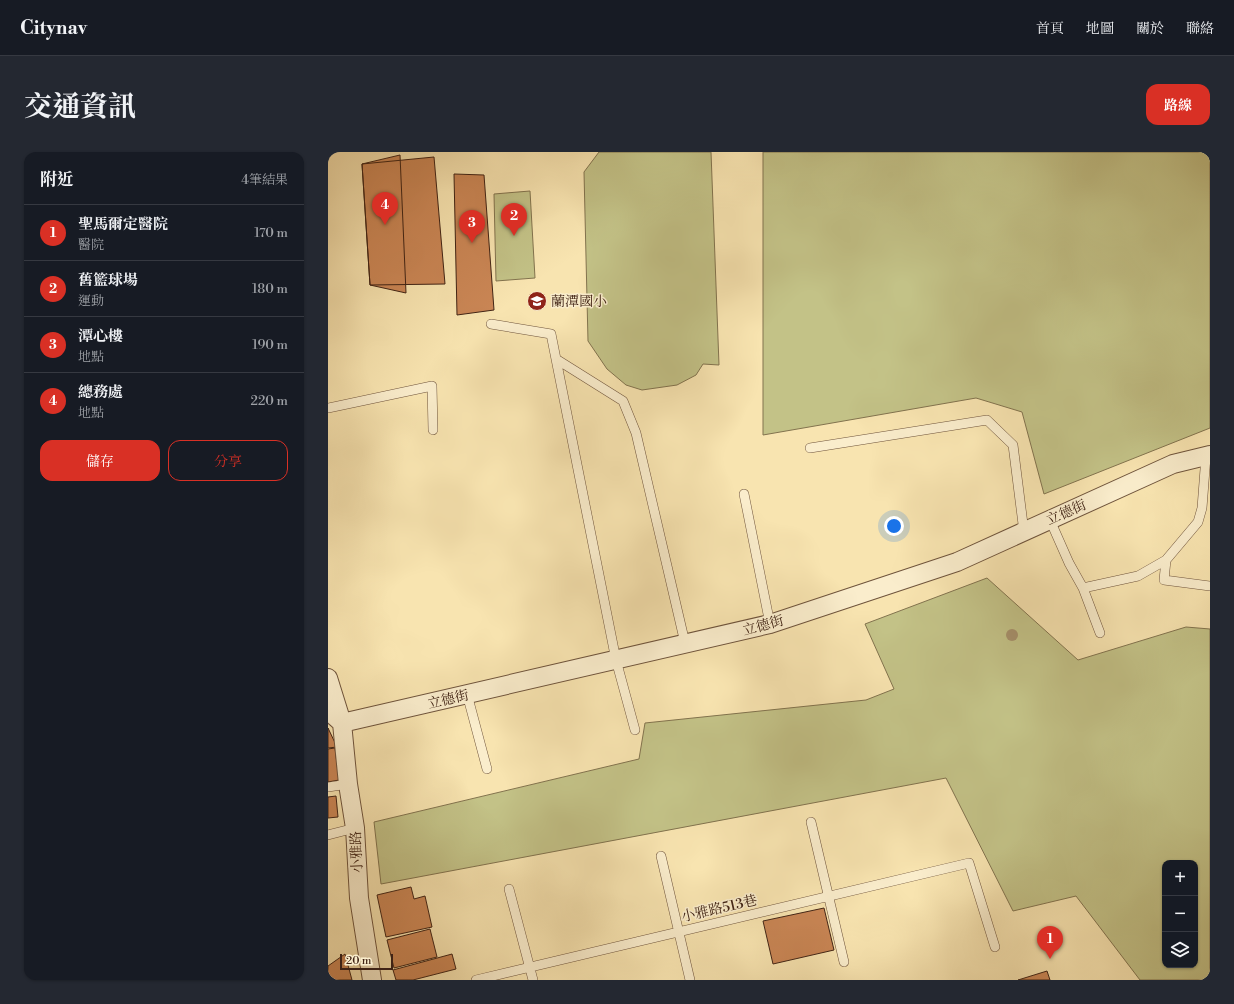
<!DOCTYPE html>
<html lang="zh-TW">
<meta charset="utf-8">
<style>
body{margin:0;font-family:"Libre Bodoni","Noto Serif TC",serif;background:#242831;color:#f1f3f6}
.controls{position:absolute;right:12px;bottom:12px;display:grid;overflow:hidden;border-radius:8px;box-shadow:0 1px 3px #0004}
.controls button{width:36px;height:36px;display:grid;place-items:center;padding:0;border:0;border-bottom:1px solid #363941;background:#171b24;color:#f1f3f6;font:20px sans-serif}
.scale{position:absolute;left:12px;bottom:10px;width:53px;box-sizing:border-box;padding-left:4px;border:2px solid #412415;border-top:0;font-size:11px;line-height:14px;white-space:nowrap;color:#412415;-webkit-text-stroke:3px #faedcc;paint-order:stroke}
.you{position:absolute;left:566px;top:374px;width:14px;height:14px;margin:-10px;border:3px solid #fff;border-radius:50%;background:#1a73e8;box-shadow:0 0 0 6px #1a73e833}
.badge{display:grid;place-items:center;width:26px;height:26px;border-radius:50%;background:#d93025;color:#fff;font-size:13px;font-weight:700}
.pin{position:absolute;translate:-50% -33px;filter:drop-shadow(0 1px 2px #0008)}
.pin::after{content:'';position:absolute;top:21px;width:14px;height:12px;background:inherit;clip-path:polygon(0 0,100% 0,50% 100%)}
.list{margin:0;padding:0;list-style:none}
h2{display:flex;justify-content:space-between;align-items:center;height:52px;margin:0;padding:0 16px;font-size:17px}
h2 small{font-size:13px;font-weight:400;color:#9ea1a6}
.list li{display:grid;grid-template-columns:26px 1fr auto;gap:12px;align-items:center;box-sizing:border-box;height:56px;padding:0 16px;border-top:1px solid #363941}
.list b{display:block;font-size:15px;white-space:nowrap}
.list p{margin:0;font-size:13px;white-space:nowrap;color:#9ea1a6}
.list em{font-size:13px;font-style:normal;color:#9ea1a6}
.actions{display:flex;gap:8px;padding:12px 16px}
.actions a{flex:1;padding:9px 0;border:1px solid #d93025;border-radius:12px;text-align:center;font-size:14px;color:#d93025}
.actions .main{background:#d93025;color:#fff}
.icon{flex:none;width:22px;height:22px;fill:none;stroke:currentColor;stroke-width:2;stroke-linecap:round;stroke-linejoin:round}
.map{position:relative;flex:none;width:882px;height:828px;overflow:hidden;border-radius:12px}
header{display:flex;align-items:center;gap:24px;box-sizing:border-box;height:56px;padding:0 20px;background:#171b24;border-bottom:1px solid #363941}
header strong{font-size:19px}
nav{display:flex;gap:22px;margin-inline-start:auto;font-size:14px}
.intro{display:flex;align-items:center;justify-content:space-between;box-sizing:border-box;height:96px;padding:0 24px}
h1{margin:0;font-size:28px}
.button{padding:10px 18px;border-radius:12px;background:#d93025;color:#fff;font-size:14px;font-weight:700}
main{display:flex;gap:24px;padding:0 24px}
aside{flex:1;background:#171b24;border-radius:12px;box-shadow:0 1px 3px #0004}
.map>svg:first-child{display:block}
.green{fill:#c3c287;stroke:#82734e;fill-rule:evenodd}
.building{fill:#ca8655;stroke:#412415}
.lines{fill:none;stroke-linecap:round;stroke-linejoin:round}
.service-casing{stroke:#6f543c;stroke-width:10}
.minor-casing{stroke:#6f543c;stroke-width:20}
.service{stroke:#faedcc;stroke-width:9}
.minor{stroke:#faedcc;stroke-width:18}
.tree{fill:#a6906b}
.labels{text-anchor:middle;stroke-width:3;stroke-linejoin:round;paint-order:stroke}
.poi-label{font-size:14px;fill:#412415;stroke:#faedcc;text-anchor:start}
.street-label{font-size:14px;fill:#412415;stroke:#faedcc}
</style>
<header>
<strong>Citynav</strong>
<nav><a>首頁</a><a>地圖</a><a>關於</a><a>聯絡</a></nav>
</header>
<div class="intro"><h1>交通資訊</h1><a class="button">路線</a></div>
<main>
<aside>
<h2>附近<small>4筆結果</small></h2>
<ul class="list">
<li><span class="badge">1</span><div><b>聖馬爾定醫院</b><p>醫院</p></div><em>170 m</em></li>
<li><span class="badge">2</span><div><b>舊籃球場</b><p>運動</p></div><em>180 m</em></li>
<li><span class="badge">3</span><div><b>潭心樓</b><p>地點</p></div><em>190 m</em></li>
<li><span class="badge">4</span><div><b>總務處</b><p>地點</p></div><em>220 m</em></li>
</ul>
<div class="actions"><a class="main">儲存</a><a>分享</a></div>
</aside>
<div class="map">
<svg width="882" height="828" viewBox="0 0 882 828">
<rect width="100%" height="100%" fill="#f8e4b0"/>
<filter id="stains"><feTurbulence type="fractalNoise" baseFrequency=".005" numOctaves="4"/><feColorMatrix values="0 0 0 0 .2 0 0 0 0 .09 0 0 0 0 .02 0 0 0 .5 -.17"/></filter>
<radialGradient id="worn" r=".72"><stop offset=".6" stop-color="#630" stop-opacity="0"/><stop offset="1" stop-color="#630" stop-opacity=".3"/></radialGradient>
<!-- green -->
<path class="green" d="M271 0H383L391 213 375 212 368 223 349 233 314 238 298 233 279 217 260 189 256 20Z
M435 0H882V276L716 342 694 260 648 246 435 283Z
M202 39 207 126 168 129 166 42Z
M659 426 750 508 858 475 882 477V828H812L748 744 685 759 618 626 53 732 46 670 311 607 317 571 538 548 566 537 537 472ZM837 711H867V813H837Z"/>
<!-- building -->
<path class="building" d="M72 3 78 141 42 133 34 12Z
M106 5 117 132 42 133 34 12Z
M126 22 156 23 166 158 129 163Z
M0 576 9 595 0 596Z
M7 596 11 628 0 630V597Z
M8 644 10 665 0 666V645Z
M83 735 86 747 97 744 104 775 58 785 49 743Z
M496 756 506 798 445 812 435 769Z
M102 777 109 805 66 816 59 788Z
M17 802 24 828H0V814Z
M124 802 128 817 85 828H68L65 818Z
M719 819 722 828H690Z"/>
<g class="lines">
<!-- service casing -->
<g class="service-casing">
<path id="service" d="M163 172 223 182 288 508 307 578
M228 207 295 249 308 281 357 491
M0 256 104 234 105 278
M482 296 659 268 685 293 696 380
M416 342 442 472
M722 368 741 411 755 436 772 481
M838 408 870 370 874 356 878 304
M755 436 810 424 838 408 836 428 882 434
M139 542 159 617
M0 635 20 632
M483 670 516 810
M0 683 27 676
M333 704 362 828
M181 737 205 828
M148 828 641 711 667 795"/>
</g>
<!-- minor casing -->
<g class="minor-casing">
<path id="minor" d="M0 526 14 571 442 472 629 410 845 312 882 303
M5 563 14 571 20 632 27 676 31 746 44 828"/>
</g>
<!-- service -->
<use href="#service" class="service"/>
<!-- minor -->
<use href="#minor" class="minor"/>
</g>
<!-- trees -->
<circle class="tree" cx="684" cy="483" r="6"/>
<!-- icons -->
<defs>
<g id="school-disc" transform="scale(1)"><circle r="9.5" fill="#8f2418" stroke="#faedcc"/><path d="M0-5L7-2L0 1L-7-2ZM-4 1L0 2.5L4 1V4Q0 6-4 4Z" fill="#fff"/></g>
</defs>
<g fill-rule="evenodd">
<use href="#school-disc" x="209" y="149"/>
</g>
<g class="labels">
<!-- poi labels -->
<g class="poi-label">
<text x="223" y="154">蘭潭國小</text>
</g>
<!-- street labels -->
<g class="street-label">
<text transform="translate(738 360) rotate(-24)" y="5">立德街</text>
<text transform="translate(435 473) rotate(-15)" y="5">立德街</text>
<text transform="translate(120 547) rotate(-13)" y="5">立德街</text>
<text transform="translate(28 700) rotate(-93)" y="5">小雅路</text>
<text transform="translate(391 756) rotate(-13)" y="5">小雅路513巷</text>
</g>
</g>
<rect width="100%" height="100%" filter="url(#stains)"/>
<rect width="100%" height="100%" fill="url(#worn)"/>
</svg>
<div class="controls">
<button>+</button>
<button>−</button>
<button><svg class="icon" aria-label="layers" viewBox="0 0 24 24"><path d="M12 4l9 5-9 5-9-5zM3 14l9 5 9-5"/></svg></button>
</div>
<div class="scale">20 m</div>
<div class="you"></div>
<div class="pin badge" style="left:722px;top:807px">1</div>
<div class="pin badge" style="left:186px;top:84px">2</div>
<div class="pin badge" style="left:144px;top:91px">3</div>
<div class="pin badge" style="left:57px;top:73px">4</div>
</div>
</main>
